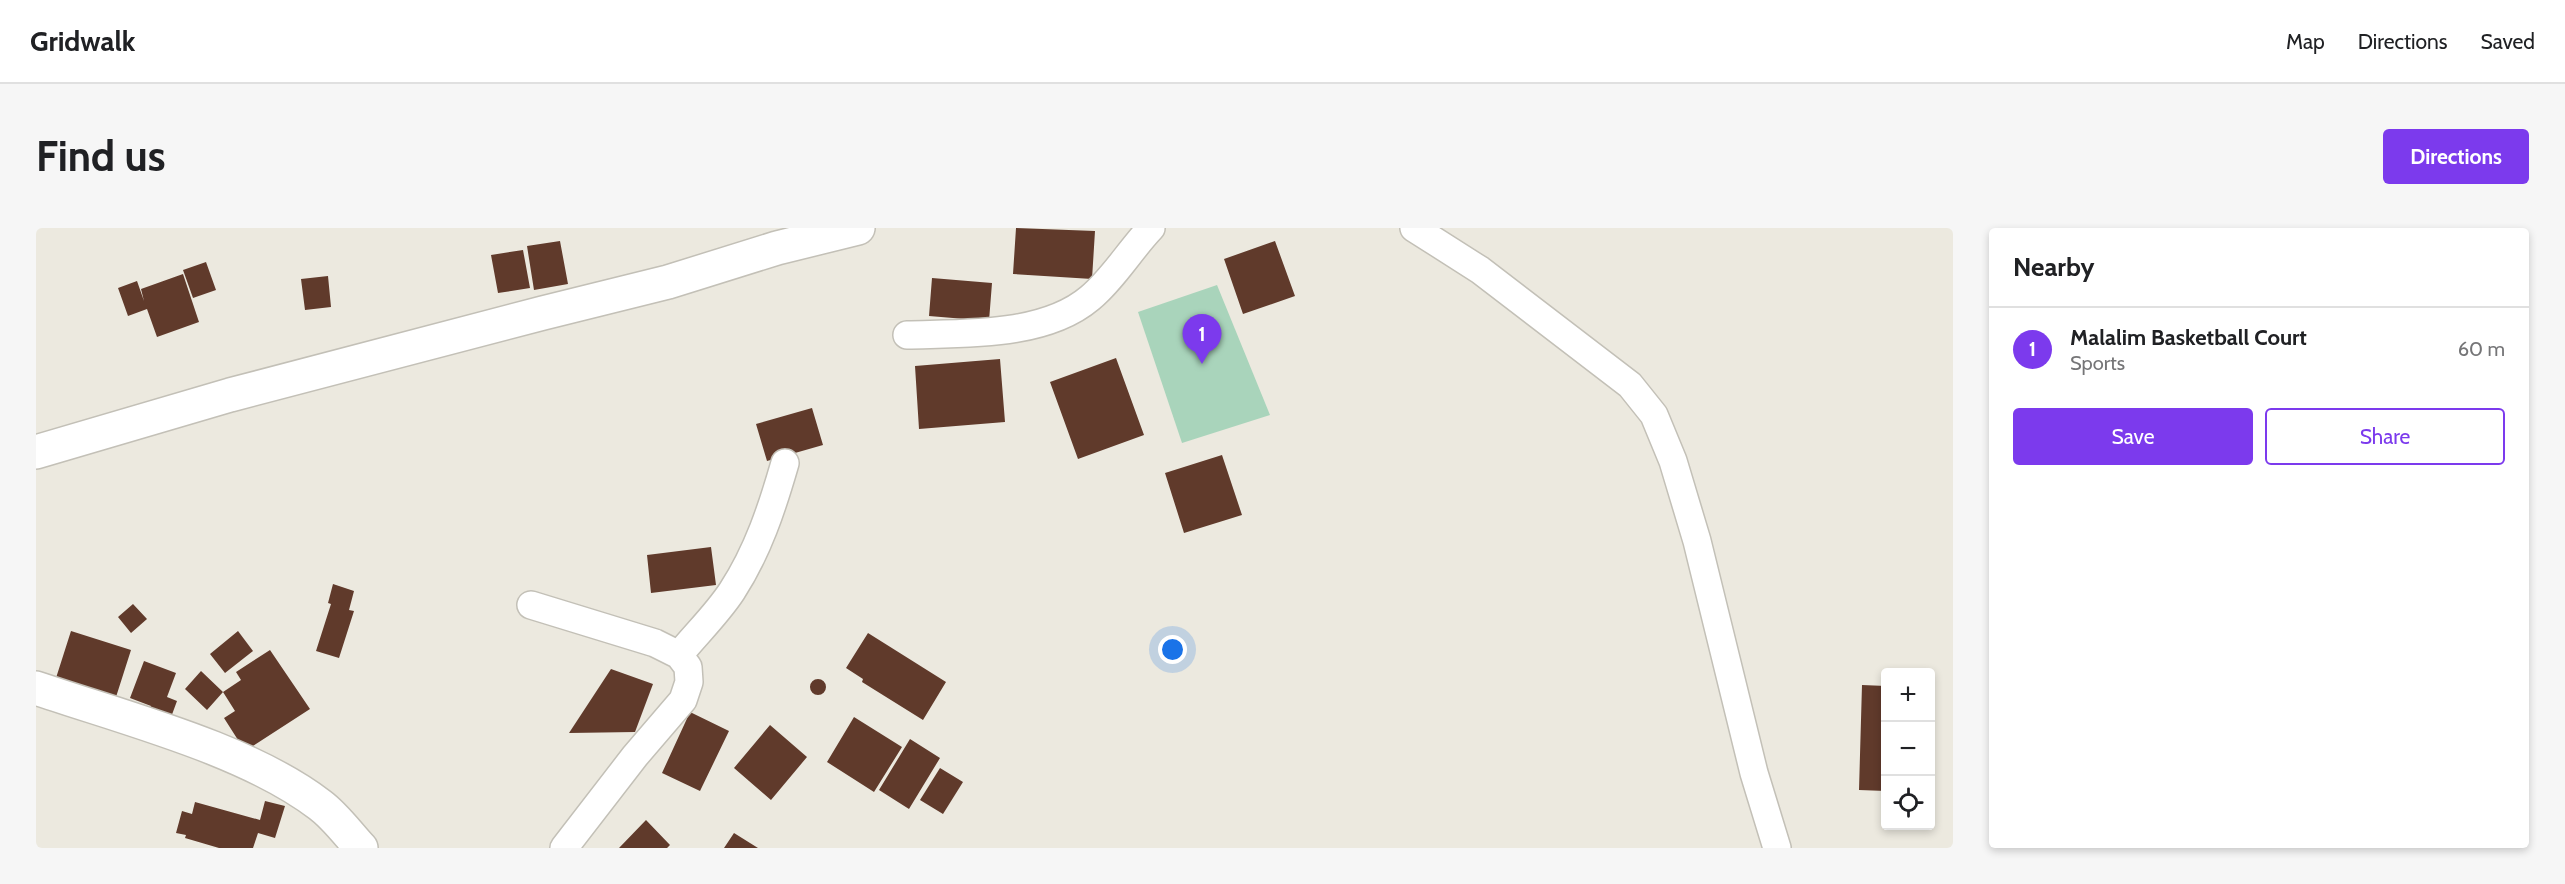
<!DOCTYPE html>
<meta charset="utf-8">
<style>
body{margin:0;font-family:Cabin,sans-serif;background:#f6f6f6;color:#202124}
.controls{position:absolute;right:18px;bottom:18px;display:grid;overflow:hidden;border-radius:6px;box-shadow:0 3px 9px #0003}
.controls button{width:54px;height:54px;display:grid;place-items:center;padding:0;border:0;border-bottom:2px solid #e0e0e0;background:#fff;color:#202124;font:30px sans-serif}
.you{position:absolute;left:1137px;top:422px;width:21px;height:21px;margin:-15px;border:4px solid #fff;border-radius:50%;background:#1a73e8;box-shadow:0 0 0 9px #1a73e833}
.badge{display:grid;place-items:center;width:39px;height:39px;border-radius:50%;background:#7c3aed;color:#fff;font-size:20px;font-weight:700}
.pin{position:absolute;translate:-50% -50px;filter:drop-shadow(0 2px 3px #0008)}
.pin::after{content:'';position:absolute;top:32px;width:21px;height:18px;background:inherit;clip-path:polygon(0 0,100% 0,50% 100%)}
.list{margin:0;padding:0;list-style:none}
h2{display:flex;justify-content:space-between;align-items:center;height:78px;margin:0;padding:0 24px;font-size:26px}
h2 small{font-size:20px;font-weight:400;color:#757577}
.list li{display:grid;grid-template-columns:39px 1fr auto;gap:18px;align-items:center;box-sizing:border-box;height:84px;padding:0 24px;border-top:2px solid #e0e0e0}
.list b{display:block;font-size:22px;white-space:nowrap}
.list p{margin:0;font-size:20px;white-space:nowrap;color:#757577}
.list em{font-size:20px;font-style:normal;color:#757577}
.actions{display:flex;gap:12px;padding:18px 24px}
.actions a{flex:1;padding:14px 0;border:2px solid #7c3aed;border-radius:6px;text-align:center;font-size:21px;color:#7c3aed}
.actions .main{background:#7c3aed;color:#fff}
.icon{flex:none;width:33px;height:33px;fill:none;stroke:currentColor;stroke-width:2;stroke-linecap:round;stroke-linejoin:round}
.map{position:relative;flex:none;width:1917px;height:620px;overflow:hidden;border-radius:6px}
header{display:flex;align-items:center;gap:36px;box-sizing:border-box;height:84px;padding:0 30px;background:#fff;border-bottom:2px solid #e0e0e0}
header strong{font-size:28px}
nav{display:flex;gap:33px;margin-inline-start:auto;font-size:21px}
.intro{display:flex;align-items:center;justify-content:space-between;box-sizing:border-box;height:144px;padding:0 36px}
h1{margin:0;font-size:42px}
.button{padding:15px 27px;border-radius:6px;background:#7c3aed;color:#fff;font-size:21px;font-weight:700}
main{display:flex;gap:36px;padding:0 36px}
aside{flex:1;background:#fff;border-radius:6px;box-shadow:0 3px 9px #0003}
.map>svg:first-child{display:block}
.green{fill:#a9d4bb}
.building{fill:#603a2b}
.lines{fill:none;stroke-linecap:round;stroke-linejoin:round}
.minor-casing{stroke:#c3c0b7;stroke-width:30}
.tertiary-casing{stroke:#c3c0b7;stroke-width:36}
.minor{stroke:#fff;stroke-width:27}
.tertiary{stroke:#fff;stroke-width:33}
</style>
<header>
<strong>Gridwalk</strong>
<nav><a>Map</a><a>Directions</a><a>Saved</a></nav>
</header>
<div class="intro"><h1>Find us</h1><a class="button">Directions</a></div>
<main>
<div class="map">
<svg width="1917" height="620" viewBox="0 0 1917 620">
<rect width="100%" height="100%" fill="#ece9df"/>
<!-- green -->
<path class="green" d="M1181 57 1234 187 1146 215 1102 84Z"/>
<!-- building -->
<path class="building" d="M980 0 1059 3 1056 51 977 46Z
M524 13 532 56 498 62 491 18Z
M1239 13 1259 68 1207 86 1188 31Z
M487 22 494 60 462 65 455 27Z
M170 34 180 62 157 70 147 42Z
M147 46 163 94 121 109 111 81 92 88 82 60 101 53 108 73 105 61Z
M292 48 295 79 269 82 265 51Z
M896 50 956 55 953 93 893 88Z
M1080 130 1108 207 1042 231 1014 154Z
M964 131 969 194 883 201 879 138Z
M776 180 787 217 731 233 720 196Z
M1186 227 1206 287 1148 305 1129 245Z
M675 319 680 357 615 365 611 327Z
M297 356 318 363 313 382 318 383 303 430 280 423 295 376 292 375Z
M97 376 111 391 95 405 82 389Z
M35 403 95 422 80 469 20 450Z
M202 403 217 423 189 445 174 426Z
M832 405 910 454 887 492 826 454 827 451 810 440Z
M234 422 274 481 209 523 188 490 199 483 187 464 205 452 200 444Z
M108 433 140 445 131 469 141 473 134 492 112 484 115 478 94 470Z
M575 441 617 456 599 504 533 505Z
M165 443 187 464 171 482 149 461Z
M774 459a8 8 0 1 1 16 0a8 8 0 1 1-16 0Z
M1826 457 1850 458V563L1823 562Z
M654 484 693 503 664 563 626 545Z
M818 489 866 519 838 564 791 534Z
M734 497 771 529 735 572 698 540Z
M874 511 904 530 873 581 843 562Z
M904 540 927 554 907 586 884 572Z
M229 573 249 578 239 610 222 605 217 620H183L149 610 150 607 140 605 146 583 156 586 159 574 224 592Z
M610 592 634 617 631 620H583Z
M698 605 722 620H688Z"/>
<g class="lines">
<!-- minor casing -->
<g class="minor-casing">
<path id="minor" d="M1378 0 1444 42 1594 157 1618 187 1637 233 1661 313 1718 545 1741 620
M871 107C928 105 1008 109 1054 70 1077 51 1094 22 1115 0
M495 377 619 415 643 427 652 439 653 454 647 472 599 528 528 620
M643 427C660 406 681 386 696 363 722 323 736 280 749 235"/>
</g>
<!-- tertiary casing -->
<g class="tertiary-casing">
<path id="tertiary" d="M0 224 194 167 507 85 632 54 741 20 822 0
M0 460C88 490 211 521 284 577 299 588 312 606 325 620"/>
</g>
<!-- minor -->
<use href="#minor" class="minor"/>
<!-- tertiary -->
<use href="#tertiary" class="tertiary"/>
</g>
</svg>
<div class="controls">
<button>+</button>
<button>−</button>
<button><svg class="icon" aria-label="locate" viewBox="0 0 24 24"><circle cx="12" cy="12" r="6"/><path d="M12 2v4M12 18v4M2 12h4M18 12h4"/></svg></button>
</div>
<div class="you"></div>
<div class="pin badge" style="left:1166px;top:136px">1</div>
</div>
<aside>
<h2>Nearby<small></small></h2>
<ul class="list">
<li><span class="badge">1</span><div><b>Malalim Basketball Court</b><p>Sports</p></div><em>60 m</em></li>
</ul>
<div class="actions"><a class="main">Save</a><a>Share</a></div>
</aside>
</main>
